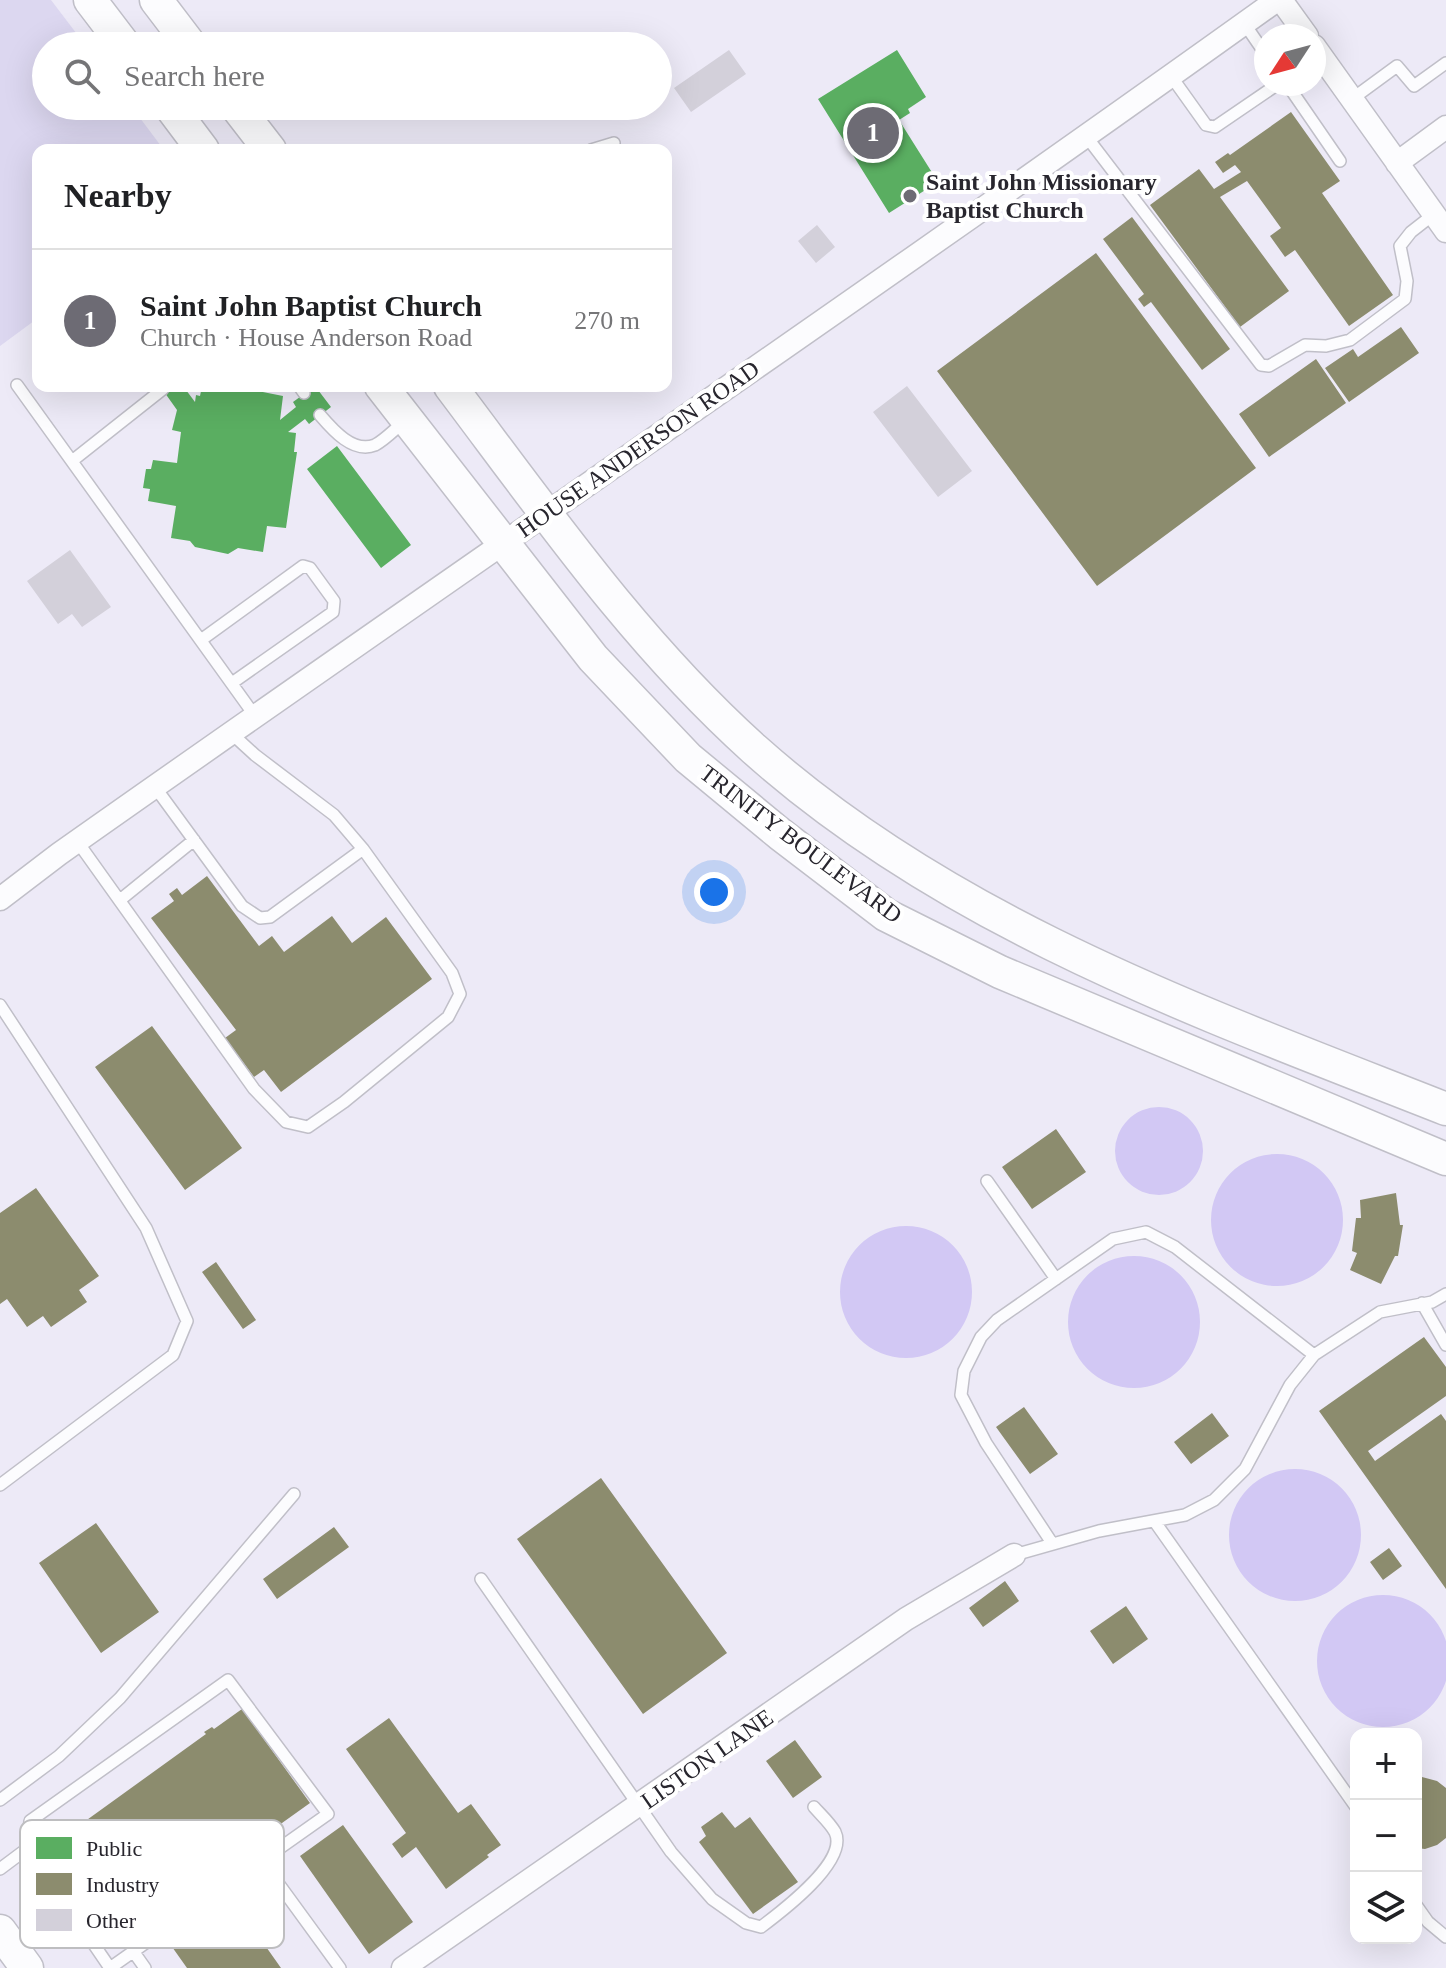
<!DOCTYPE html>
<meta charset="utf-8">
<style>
body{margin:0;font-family:"Times New Roman",serif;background:#f6f6f6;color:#202124}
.controls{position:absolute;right:24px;bottom:24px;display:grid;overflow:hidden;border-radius:16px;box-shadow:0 8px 32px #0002}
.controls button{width:72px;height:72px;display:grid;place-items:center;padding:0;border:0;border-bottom:2px solid #e0e0e0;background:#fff;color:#202124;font:40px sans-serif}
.compass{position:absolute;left:1254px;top:24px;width:72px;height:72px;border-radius:50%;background:#fff;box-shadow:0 8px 32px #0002;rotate:234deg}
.you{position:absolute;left:714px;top:892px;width:28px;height:28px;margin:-20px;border:6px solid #fff;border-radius:50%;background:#1a73e8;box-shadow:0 0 0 12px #1a73e833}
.badge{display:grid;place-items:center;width:52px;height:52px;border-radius:50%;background:#6d6b74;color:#fff;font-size:26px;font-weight:700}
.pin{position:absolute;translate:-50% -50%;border:4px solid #fff;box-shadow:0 2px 8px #0006}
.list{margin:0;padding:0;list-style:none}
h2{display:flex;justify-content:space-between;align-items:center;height:104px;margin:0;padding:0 32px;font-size:34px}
h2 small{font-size:26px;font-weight:400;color:#757577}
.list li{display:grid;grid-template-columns:52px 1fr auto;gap:24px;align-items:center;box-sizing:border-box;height:144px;padding:0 32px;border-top:2px solid #e0e0e0}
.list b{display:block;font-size:30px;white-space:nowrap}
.list p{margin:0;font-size:26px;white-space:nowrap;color:#757577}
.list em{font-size:26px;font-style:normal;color:#757577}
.icon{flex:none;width:44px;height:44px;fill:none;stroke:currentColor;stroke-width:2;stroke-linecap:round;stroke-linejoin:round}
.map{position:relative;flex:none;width:1446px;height:1968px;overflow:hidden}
.search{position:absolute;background:#fff;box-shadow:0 8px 32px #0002;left:32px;top:32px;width:640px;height:88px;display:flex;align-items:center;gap:20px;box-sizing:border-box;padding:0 28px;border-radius:44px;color:#757577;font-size:30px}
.panel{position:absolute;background:#fff;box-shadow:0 8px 32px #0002;left:32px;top:144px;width:640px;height:248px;border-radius:16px}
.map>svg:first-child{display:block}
.green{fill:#dcd7f0}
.water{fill:#d2c8f4}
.public{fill:#5aae61}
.industry{fill:#8c8c6e}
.building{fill:#d3d0da}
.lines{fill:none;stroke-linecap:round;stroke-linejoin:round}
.lane-casing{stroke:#c0bfc8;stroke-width:14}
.street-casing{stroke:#c0bfc8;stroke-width:25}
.secondary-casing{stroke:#c0bfc8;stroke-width:35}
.lane{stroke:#fcfcfe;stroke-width:11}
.street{stroke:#fcfcfe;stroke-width:22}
.secondary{stroke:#fcfcfe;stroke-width:32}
.poi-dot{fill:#6d6b74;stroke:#fff;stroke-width:3}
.labels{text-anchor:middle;stroke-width:8;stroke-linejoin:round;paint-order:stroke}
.poi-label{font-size:24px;font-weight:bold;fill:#28262e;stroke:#fff;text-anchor:start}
.street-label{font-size:24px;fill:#28262e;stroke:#fff}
.key{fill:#fff;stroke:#bebec0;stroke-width:2}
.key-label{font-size:22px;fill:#28262e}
</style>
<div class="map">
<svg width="1446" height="1968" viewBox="0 0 1446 1968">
<rect width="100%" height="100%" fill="#edeaf7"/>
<!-- green -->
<path class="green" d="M0 0H51L86 46H46V106H131L164 150H38V318L0 346Z"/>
<!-- water -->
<path class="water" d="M1115 1151a44 44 0 1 1 88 0a44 44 0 1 1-88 0Z
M1211 1220a66 66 0 1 1 132 0a66 66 0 1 1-132 0Z
M840 1292a66 66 0 1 1 132 0a66 66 0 1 1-132 0Z
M1068 1322a66 66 0 1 1 132 0a66 66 0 1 1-132 0Z
M1229 1535a66 66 0 1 1 132 0a66 66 0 1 1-132 0Z
M1317 1661a66 66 0 1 1 132 0a66 66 0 1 1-132 0Z"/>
<!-- public -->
<path class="public" d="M897 50 926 97 908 109 910 113 899 120 938 182 889 213 818 99Z
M160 386H183L195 402 196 395 200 396 202 386 233 389V386L283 396 280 420 296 407 293 402 315 386 331 407 309 424 305 419 288 432 296 433 294 452H297L286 528 267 526 263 552 238 548 228 554 195 547 190 541 171 538 176 506 148 501 150 489 143 488 146 469H151L153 460 177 463 181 432 172 430 177 410Z
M337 446 411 545 381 568 307 469Z"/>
<!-- industry -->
<path class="industry" d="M1291 112 1340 181 1322 193 1393 295 1349 326 1295 250 1285 257 1270 236 1281 228 1247 181 1220 197 1289 291 1240 327 1150 205 1199 169 1214 189 1241 172 1235 165 1223 173 1215 162 1228 153 1230 155Z
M1132 217 1230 349 1202 370 1151 302 1144 307 1138 299 1144 294 1103 239Z
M1096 253 1256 468 1097 586 937 371Z
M1401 327 1419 353 1349 402 1325 368 1353 349 1358 357Z
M1316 359 1346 403 1269 457 1239 414Z
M207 876 259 946 272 936 284 952 332 916 352 943 386 917 432 979 281 1092 264 1070 254 1077 225 1038 236 1030 151 918 174 901 169 894 177 888 182 895Z
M152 1026 242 1148 185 1190 95 1067Z
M1056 1129 1086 1172 1032 1209 1002 1167Z
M36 1188 99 1276 79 1290 87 1302 51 1327 43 1316 27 1327 7 1299 0 1304V1213Z
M1396 1193 1400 1225H1403L1398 1256H1395L1381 1284 1350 1270 1357 1253 1352 1251 1356 1218H1361L1360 1200Z
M216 1262 256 1320 243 1329 202 1272Z
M1424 1337 1446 1367V1396L1368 1451 1375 1461 1441 1414 1446 1421V1589L1319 1411Z
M1024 1407 1058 1454 1030 1474 996 1427Z
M1212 1413 1229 1436 1191 1464 1174 1442Z
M601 1478 727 1653 643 1714 517 1539Z
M96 1523 159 1612 101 1653 39 1563Z
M334 1527 349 1547 277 1599 263 1579Z
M1389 1548 1402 1566 1383 1580 1370 1562Z
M1005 1581 1019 1601 983 1627 969 1608Z
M1126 1606 1148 1639 1113 1664 1090 1631Z
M242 1709 310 1803 134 1929 66 1835 206 1734 204 1732 212 1727 214 1729Z
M389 1718 458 1813 471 1804 501 1845 487 1855 489 1857 446 1889 416 1847 402 1858 392 1844 406 1833 346 1749Z
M795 1740 822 1777 793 1798 766 1761Z
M1422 1777 1437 1781 1446 1788V1838L1437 1845 1425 1849 1416 1848V1778Z
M722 1812 735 1828 750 1817 798 1882 753 1914 699 1842 706 1836 701 1827Z
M343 1825 413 1922 369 1954 300 1856Z
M233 1900 281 1968H187L170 1944Z"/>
<!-- building -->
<path class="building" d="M729 50 746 74 691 112 674 88Z
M817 225 835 247 816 263 798 241Z
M907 386 972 471 938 497 873 412Z
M70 550 111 607 82 627 72 614 58 624 27 581Z"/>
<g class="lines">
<!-- lane casing -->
<g class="lane-casing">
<path id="lane" d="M1244 23 1266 55
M1171 76 1206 125 1215 127 1278 84
M1287 84 1340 161
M1352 99 1397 66 1414 86 1446 63
M1086 136 1261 365 1269 366 1305 345 1326 346 1350 340 1405 299 1407 281 1400 246 1411 232 1434 214
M591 150 614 143
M17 385 255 716
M299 386 304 393
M320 415C332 429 353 454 375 445 385 440 396 428 406 420
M72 461 163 389
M201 640 303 566 310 568 334 601 333 612 232 683
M155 787 242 906 260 918 270 917 363 849
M77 841 254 1089 286 1122 308 1127 344 1102 448 1017 460 994 452 973 363 849 334 815 255 755 231 733
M120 900 194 840
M0 1005 146 1228 187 1321 173 1355 0 1485
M987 1181 1056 1279
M1422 1303 1446 1345
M1155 1522 1356 1807
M1052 1543 986 1443 961 1395 964 1371 981 1337 997 1320 1113 1239 1146 1232 1175 1247 1314 1355
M1014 1555 1099 1531 1185 1515 1214 1500 1245 1469 1290 1385 1314 1355 1380 1312 1432 1302 1446 1294
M481 1579 671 1852 712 1899 746 1923 761 1927C781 1912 849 1861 835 1832 830 1823 821 1815 814 1807
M0 1800 59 1756 120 1698 294 1494
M262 1861 340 1968
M0 1869 28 1848 30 1821 228 1680 328 1814 110 1968 28 1848
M1416 1905 1428 1922 1446 1937
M133 1951 145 1968"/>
</g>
<!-- street casing -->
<g class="street-casing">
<path id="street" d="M1281 0 1307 36
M1314 46 1446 231
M1397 163 1446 127
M0 899 59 854C464 568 874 289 1277 0
M403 1968 906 1619 1014 1555"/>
</g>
<!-- secondary casing -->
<g class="secondary-casing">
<path id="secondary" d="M90 0 125 46
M156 0 191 46
M170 106 203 150
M236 106 270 150
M381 386 593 658 688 758 780 834 886 915 1000 972 1446 1159
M450 386C545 512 636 643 754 749 951 925 1205 1014 1446 1109
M0 1931 27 1968"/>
</g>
<!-- lane -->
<use href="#lane" class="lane"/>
<!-- street -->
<use href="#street" class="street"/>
<!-- secondary -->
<use href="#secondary" class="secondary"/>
</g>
<!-- markers -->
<circle class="poi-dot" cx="910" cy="196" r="8"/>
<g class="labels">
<!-- poi labels -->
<g class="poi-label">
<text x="926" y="190">Saint John Missionary<tspan x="926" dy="28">Baptist Church</tspan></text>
</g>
<!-- street labels -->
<g class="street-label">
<text transform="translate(638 449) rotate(-35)" y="8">HOUSE ANDERSON ROAD</text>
<text transform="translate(801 844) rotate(37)" y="8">TRINITY BOULEVARD</text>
<text transform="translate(707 1759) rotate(-35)" y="8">LISTON LANE</text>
</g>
</g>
<!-- legend -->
<rect x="20" y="1820" width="264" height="128" rx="12" class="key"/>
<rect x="36" y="1837" width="36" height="22" fill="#5aae61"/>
<rect x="36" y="1873" width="36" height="22" fill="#8c8c6e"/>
<rect x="36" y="1909" width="36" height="22" fill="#d3d0da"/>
<g class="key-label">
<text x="86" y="1856">Public</text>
<text x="86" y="1892">Industry</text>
<text x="86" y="1928">Other</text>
</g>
</svg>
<div class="controls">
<button>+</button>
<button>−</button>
<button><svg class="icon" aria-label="layers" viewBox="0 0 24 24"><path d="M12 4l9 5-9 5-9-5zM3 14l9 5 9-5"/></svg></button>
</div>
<svg class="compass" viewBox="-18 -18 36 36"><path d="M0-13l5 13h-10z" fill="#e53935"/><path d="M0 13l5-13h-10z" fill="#757577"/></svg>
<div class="you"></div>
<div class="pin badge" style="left:873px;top:133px">1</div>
<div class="search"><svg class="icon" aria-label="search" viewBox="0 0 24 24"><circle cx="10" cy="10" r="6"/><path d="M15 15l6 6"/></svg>Search here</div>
<section class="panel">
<h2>Nearby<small></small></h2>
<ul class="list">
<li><span class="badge">1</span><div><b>Saint John Baptist Church</b><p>Church · House Anderson Road</p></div><em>270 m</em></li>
</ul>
</section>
</div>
